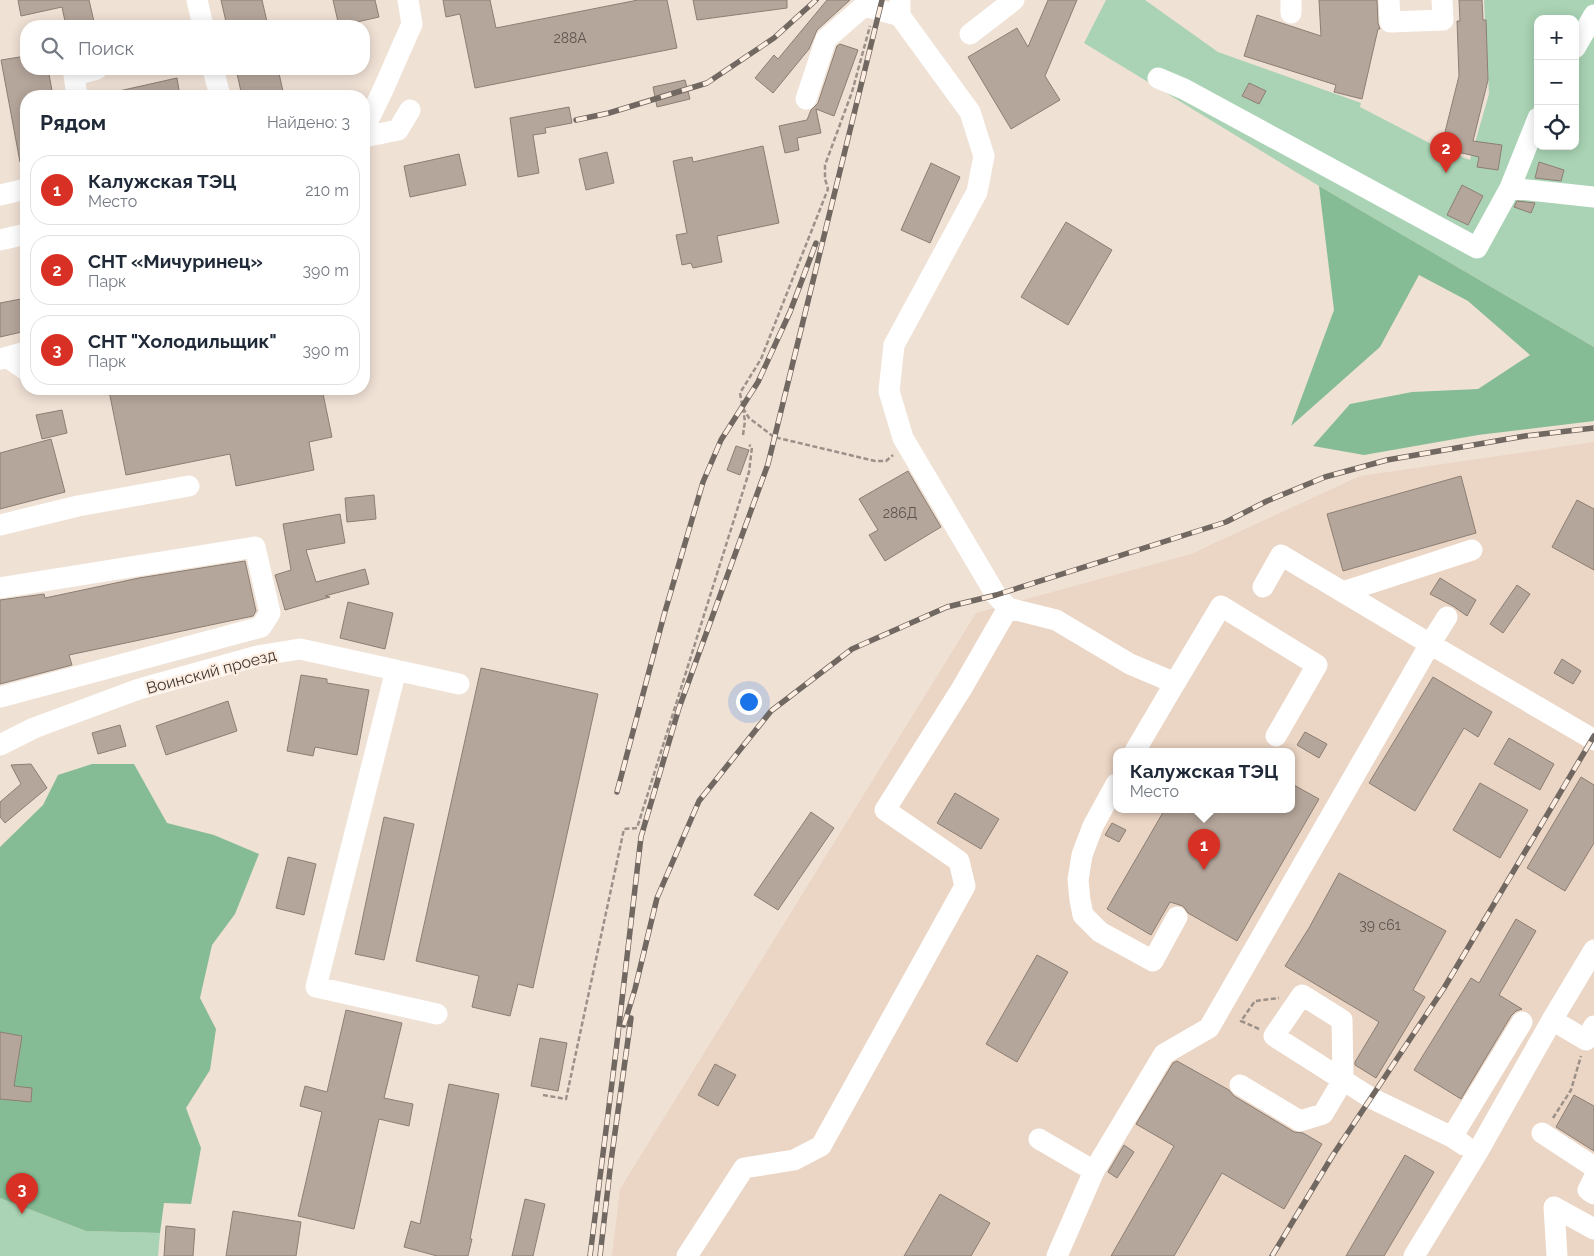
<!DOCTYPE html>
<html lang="ru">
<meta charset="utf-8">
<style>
body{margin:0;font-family:Raleway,sans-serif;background:#f2f2f3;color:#1f2937}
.controls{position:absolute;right:15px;top:15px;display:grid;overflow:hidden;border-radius:10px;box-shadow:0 2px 12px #0003}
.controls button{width:45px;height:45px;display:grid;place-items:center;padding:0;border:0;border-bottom:1px solid #e0e1e3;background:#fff;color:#1f2937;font:25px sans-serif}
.you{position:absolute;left:748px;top:701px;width:18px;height:18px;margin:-12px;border:4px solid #fff;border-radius:50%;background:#1a73e8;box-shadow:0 0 0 8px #1a73e833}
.badge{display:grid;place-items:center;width:32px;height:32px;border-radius:50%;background:#d93025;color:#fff;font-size:16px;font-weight:700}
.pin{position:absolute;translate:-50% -41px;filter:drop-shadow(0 1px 2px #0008)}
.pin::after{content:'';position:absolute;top:26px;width:18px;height:15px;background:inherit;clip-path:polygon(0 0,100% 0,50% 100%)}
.popup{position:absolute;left:1113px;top:748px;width:182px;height:65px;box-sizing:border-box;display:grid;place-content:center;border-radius:10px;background:#fff;filter:drop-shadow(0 1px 4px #0005);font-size:16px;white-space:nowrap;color:#747a83}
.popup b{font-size:19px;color:#1f2937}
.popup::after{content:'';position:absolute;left:50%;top:100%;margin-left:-10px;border:10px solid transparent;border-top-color:#fff}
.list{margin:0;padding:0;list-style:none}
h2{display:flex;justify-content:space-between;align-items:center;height:65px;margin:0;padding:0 20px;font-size:21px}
h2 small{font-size:16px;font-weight:400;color:#747a83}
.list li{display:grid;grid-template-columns:32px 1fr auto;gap:15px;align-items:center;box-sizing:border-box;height:70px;margin:0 10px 10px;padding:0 10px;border:1px solid #e0e1e3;border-radius:20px}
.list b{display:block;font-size:19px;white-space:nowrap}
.list p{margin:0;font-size:16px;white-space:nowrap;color:#747a83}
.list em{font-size:16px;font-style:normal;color:#747a83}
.icon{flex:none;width:28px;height:28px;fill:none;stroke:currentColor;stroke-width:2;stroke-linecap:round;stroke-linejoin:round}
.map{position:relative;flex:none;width:1594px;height:1256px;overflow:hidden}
.search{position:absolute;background:#fff;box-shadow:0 2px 12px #0003;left:20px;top:20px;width:350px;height:55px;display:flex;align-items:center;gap:12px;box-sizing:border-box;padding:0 18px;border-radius:20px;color:#747a83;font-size:19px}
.panel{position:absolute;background:#fff;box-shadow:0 2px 12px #0003;left:20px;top:90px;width:350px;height:305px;border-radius:20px}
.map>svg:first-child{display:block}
.built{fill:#ebd5c4;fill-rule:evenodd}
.green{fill:#a9d3b4;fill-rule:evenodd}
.forest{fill:#86bc95}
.building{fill:#b5a69b;stroke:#8c7e73}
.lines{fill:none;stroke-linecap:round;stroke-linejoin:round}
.path{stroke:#9c9189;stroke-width:2.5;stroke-dasharray:5 2.5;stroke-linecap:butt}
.minor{stroke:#fff;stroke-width:21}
.rail-casing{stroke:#716862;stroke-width:5.5}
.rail{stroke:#feeee2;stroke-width:4;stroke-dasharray:11;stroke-linecap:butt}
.labels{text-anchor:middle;stroke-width:4.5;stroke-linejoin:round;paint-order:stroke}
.number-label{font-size:14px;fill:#5e554f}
.street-label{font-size:16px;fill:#413a36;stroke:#feeee2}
</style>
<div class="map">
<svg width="1594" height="1256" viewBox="0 0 1594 1256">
<rect width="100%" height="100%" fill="#f0e1d5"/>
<!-- built -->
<path class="built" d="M1594 442V1256H612L620 1189 976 613 1191 554 1360 476ZM1116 751H1292V809H1116Z"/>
<!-- green -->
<path class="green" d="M1106 0H1145L1218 52 1361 103 1360 107 1441 149 1470 160 1489 94 1484 0H1594V347L1319 186 1084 43ZM1538 19H1575V146H1538Z
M0 1198 86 1231 160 1233 158 1256H0Z"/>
<!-- forest -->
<path class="forest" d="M1319 186 1594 347V421L1478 435 1364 455 1313 446 1350 404 1412 392 1478 389 1530 355 1468 301 1419 275 1380 347 1291 426 1334 310Z
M92 764H134L167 823 214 835 259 854 235 914 212 945 200 998 216 1029 210 1070 186 1108 201 1148 191 1204 164 1203 160 1233 86 1231 0 1198V847L43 805 58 775Z"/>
<!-- building -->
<path class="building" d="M18 0H89L95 26H66L62 7 21 16Z
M221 0H262L268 26H227Z
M333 0H375L379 17 339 26Z
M443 0H490L496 28 638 0H667L677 48 475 88 460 14 446 17Z
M693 0H787V8L697 20Z
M827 0H850L817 30 809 49 773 93 755 78 774 55 778 59Z
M1048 0H1077L1045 76 1060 100 1011 129 968 57 1017 28 1028 47Z
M1319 0H1377L1378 23 1380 29H1378L1362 99 1334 92 1336 85 1244 56 1257 15 1321 36Z
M1459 0H1482L1483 20H1486L1488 80 1473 141 1502 145 1498 170 1477 167 1479 157 1441 148 1459 76 1457 21H1460Z
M840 44 858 50 834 116 816 109 821 133 797 138 799 150 785 153 779 126 807 120 811 110 818 103 837 46Z
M26 56V69H48L53 96H26V161L20 162 1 60Z
M236 69H278L284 96H242Z
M177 78 180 96H119V91Z
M685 80 690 99 657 107 653 87Z
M1249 83 1266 91 1259 104 1242 96Z
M569 107 572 123 545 128 546 133 533 135 539 173 518 177 510 118Z
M763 146 779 223 717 236 722 262 693 268 691 263 682 265 676 235 687 233 673 161 692 157 693 162Z
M607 152 614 183 586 190 579 159Z
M459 154 466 185 410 197 404 166Z
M1539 162 1564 170 1561 181 1535 178Z
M931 163 960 177 930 243 901 230Z
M1462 185 1483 196 1468 225 1447 215Z
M1517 201 1535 203 1531 213 1514 207Z
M1066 222 1112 250 1068 325 1021 297Z
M26 298V331L0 337V303Z
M123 389H322L332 437 309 442 314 470 236 486 230 454 126 475 109 391Z
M62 410 67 433 42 439 36 415Z
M51 439 65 492 0 509V453Z
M736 446 749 450 740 475 727 470Z
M908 471 941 527 885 561 869 535 878 530 859 499Z
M1461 476 1476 533 1343 571 1327 514Z
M374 495 376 519 347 522 345 498Z
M1577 500 1594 509V570L1552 547Z
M340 514 345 543 306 550 316 582 365 569 369 584 325 596 330 597 285 610 275 575 291 570 283 524Z
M245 561 256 611 253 616 69 655 72 665 0 684V600L44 594 45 598 139 578Z
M1440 578 1476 600 1467 616 1453 606 1430 594Z
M1517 585 1530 594 1503 633 1490 624Z
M348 602 393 613 385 649 340 638Z
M1562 659 1581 671 1573 684 1554 673Z
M481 668 598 694 533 988 518 984 510 1016 472 1007 479 976 416 961Z
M301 675 327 679V683L369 690 357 755 315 747 313 756 287 751Z
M1433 677 1492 712 1478 737 1464 728 1415 811 1369 783Z
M228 701 237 731 166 755 156 726Z
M120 725 126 746 98 754 92 733Z
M1305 732 1327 744 1319 758 1297 745Z
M1509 738 1554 764 1540 790 1494 764Z
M31 764 47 788 5 823 0 817V802L21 784 11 765Z
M1581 777 1594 785V843L1565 891 1527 868Z
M1480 783 1528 810 1500 858 1453 830Z
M1292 784 1319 799 1237 941 1188 913 1183 906 1170 902 1151 935 1107 909 1165 809H1292Z
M955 793 999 819 981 849 937 823Z
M811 812 834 828 778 910 754 895Z
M384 817 414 824 384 960 355 954Z
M1112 823 1126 830 1119 842 1105 835Z
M288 857 316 864 304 915 276 908Z
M1339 873 1446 931 1413 990 1425 997 1376 1078 1355 1065V1062L1379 1022 1285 966 1309 928Z
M1516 919 1536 931 1499 995 1522 1009 1516 1011 1511 1016 1461 1099 1414 1070 1471 978 1479 983Z
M1037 955 1068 972 1017 1062 986 1044Z
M346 1010 402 1023 384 1098 413 1104 409 1126 379 1119 354 1229 298 1216 322 1112 300 1106 305 1086 327 1092Z
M0 1032 22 1036 14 1086 32 1088 31 1102 0 1099Z
M540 1038 567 1043 558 1091 531 1086Z
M1177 1061 1229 1090 1234 1096 1294 1132 1303 1133 1322 1144 1284 1209 1222 1173 1174 1256H1111L1174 1146 1136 1124 1173 1063Z
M715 1064 736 1075 718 1106 698 1095Z
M449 1084 499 1094 470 1239H472L468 1256H437L404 1247 411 1221 420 1224Z
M1574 1095 1594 1106V1151L1556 1127Z
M1124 1145 1134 1152 1117 1178 1108 1172Z
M1405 1155 1434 1172 1384 1256H1346Z
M940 1194 990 1223 971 1256H904Z
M525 1199 545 1204 533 1256H512Z
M233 1211 301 1222 296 1256H226Z
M166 1226 195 1229 193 1256H164Z"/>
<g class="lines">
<!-- path -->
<path class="path" d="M743 408 749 418 774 437 875 461H886L893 455
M743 435 745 421 740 393 761 359 828 189 825 179V165L852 92 870 26
M1259 1029 1241 1021 1255 1001 1279 998
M543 1095 566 1099 624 829 637 828 749 472 752 447 749 445
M1553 1118 1571 1090 1581 1056"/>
<!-- minor -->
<path class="minor" d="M197 0 203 26
M900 0V16L970 112 984 156 977 192 894 345 889 391 903 438 996 595 1008 608 1056 620 1130 664 1175 683 1221 606 1317 665 1276 736
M1389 0 1390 22 1443 20 1442 0
M1291 13V0
M970 34 1014 0
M1575 48 1594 15
M213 69 220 96
M1158 78 1184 89 1477 248 1510 188 1594 197
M77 96 74 75 97 69
M806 99 826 39 864 6 900 16
M364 129 382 92 412 24 408 0
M364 137 398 130 410 110
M1510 188 1538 118
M0 195 26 189
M0 240 26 234
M7 357 26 370
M0 359 26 352
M0 525 78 506 189 486
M0 588 255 547 270 613 261 627 0 697
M1343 592 1472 550
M1447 617 1430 644 1594 740
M396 670 316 987 437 1014
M0 745 34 728 139 689 257 656 300 649 459 684
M1135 751 1175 683
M1116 784 1093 826 1082 855 1078 880 1080 900 1083 915 1100 932 1153 961 1177 917
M1302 995 1342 1020 1343 1080 1274 1036Z
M1552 1020 1594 950
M1240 1085 1300 1121 1323 1114 1343 1080 1371 1098 1452 1137
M1542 1133 1594 1167
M1039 1139 1094 1171 1057 1256
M1464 1145 1452 1137 1522 1022
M1094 1171 1164 1054 1209 1028 1430 644 1281 555 1263 587
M1594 1178 1588 1190 1594 1194
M687 1256 744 1168 794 1160 821 1146 965 886 959 861 885 810 962 688 1008 608
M1414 1256 1477 1153 1552 1020 1586 1040 1594 1026
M1557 1256 1554 1207 1594 1229"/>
<!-- rail casing -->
<g class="rail-casing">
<path id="rail" d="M576 120 609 113 707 83 774 38 816 0
M617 792 664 615 703 482 721 440 758 382 790 312 816 243
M624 1025 635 989 657 898 699 801 771 711 852 649 947 607 996 595 1226 522 1267 501 1325 477 1387 460 1525 436 1594 428
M590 1256 616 1051 641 837 679 708 768 464 882 0
M600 1256 611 1161 631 1018
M1272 1256 1333 1155 1444 988 1594 736"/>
</g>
<!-- rail -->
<use href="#rail" class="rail"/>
</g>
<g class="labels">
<!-- number labels -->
<g class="number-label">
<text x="570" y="43">288А</text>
<text x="900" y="518">286Д</text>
<text x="1380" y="930">39 с61</text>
</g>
<!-- street labels -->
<g class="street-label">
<text transform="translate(211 671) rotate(-15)" y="6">Воинский проезд</text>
</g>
</g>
</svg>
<div class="controls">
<button>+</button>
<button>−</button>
<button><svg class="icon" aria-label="locate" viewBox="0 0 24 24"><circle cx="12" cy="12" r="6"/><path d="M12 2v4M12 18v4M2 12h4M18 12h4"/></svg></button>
</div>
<div class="you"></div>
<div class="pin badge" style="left:1204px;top:870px">1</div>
<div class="popup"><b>Калужская ТЭЦ</b>Место</div>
<div class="pin badge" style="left:1446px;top:173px">2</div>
<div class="pin badge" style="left:22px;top:1214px">3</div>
<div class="search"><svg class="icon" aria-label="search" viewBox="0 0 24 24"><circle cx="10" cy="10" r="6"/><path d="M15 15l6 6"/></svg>Поиск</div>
<section class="panel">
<h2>Рядом<small>Найдено: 3</small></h2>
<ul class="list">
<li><span class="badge">1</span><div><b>Калужская ТЭЦ</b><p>Место</p></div><em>210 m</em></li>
<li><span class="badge">2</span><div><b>СНТ «Мичуринец»</b><p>Парк</p></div><em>390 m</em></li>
<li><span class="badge">3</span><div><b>СНТ &quot;Холодильщик&quot;</b><p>Парк</p></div><em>390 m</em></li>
</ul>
</section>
</div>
